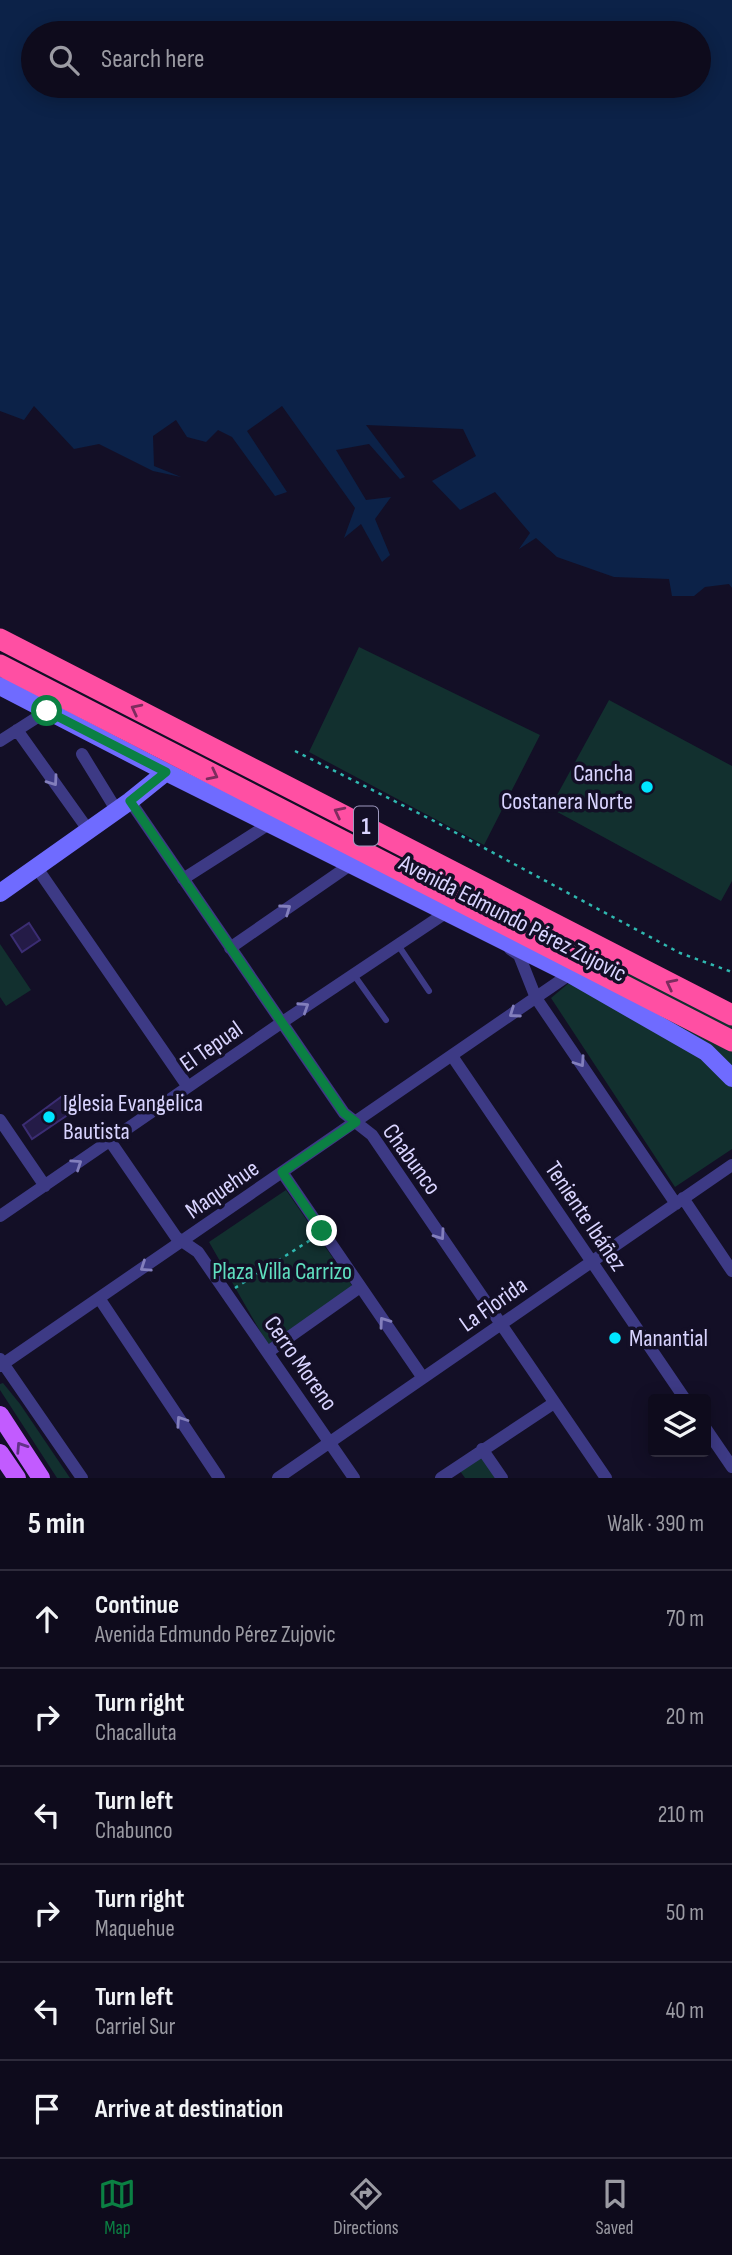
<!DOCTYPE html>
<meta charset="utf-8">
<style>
body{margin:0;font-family:"Sofia Sans Condensed",sans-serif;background:#1c1929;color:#f1f3f6}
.controls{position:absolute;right:21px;bottom:21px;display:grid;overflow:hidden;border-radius:7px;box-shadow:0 4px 18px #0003}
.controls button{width:63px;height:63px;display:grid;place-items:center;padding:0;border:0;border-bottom:2px solid #2e2b3b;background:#0e0b1c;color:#f1f3f6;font:35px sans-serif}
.stop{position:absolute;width:21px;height:21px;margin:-16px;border:5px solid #0b8043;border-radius:50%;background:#fff}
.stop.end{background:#0b8043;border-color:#fff;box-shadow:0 2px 7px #0008}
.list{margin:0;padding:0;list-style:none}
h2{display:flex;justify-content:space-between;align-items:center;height:91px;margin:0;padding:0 28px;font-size:30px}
h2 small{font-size:23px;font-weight:400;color:#9b9ba3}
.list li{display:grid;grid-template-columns:46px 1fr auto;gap:21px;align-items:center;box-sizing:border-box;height:98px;padding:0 28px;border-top:2px solid #2e2b3b}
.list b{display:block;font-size:26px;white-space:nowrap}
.list p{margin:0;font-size:23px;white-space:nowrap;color:#9b9ba3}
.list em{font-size:23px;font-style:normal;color:#9b9ba3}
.icon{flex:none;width:38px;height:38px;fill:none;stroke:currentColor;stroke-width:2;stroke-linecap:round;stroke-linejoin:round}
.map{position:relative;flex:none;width:732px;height:1478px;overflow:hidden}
.search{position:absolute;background:#0e0b1c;box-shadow:0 4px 18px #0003;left:21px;right:21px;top:21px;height:77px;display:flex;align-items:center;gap:18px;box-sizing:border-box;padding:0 24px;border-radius:38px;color:#9b9ba3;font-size:26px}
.sheet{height:679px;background:#0e0b1c}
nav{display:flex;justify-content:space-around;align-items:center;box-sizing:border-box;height:98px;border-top:2px solid #2e2b3b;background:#0e0b1c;font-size:19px;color:#9b9ba3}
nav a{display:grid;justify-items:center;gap:4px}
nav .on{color:#0b8043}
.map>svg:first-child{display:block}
.green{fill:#12302f}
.water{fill:#0c2248;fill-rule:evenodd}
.building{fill:#241b47;stroke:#3b2d73;stroke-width:2}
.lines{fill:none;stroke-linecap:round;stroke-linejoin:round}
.path{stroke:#2fb8b0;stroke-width:2.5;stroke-dasharray:3.5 5;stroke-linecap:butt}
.lane{stroke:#3d3a85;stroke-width:6}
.street{stroke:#3d3a85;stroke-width:12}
.secondary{stroke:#6f6bff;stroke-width:18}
.primary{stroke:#c25bff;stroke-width:18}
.highway{stroke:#ff4fa3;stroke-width:21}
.oneway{stroke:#7d2c5e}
.oneway2{stroke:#837fbc}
.oneway3{stroke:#623188}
.route{stroke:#0b8043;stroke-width:9}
.poi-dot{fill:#00e5ff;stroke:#130f26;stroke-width:2.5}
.labels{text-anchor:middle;stroke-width:7;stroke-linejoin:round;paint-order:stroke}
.shield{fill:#130f26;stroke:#9e99be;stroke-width:2}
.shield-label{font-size:23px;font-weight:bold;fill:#d9d4ff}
.poi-label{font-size:24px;fill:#d9d4ff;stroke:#130f26;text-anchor:start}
.street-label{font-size:24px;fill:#d9d4ff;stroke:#130f26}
.park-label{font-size:24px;fill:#5fe0c0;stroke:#130f26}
</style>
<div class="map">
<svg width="732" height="1478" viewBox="0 0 732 1478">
<rect width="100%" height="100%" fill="#130f26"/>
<!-- green -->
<path class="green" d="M359 647 540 735 484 845 309 752Z
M609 700 732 766V881L721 901 550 808Z
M0 944 31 990 6 1006 0 997Z
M577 945 732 1023V1149L675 1187 551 998 570 982Z
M286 1190 353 1287 268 1345 209 1242Z
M3 1383 20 1404 70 1478H57L0 1390V1384Z
M481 1455 496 1478H465L460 1471Z"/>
<!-- water -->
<path class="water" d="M0 0H732V588L729 584 705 587 694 596H672L669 579 614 577 557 557 536 538 519 549 530 533 495 492 460 510 432 481 476 456 463 429 366 425 405 477 400 479 369 444 336 450 366 500 391 497 375 519 390 555 382 562 361 524 344 538 355 508 282 406 247 431 287 492 275 496 232 437 218 430 206 442 187 437 176 420 153 436 154 466 181 477 153 471 99 444 74 449 34 406 24 420 0 411ZM33 33H699V86H33Z"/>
<!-- building -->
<path class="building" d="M29 923 40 940 22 952 11 935Z
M65 1094 75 1110 32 1139 23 1125Z"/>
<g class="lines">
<!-- path -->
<path class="path" d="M295 751 432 820 680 953 732 972
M235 1288 312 1239"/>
<!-- lane -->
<path class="lane" d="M398 945 429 991
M354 975 386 1020"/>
<!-- street -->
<path class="street" d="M17 730 89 831
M0 741 47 711
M82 754 117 811
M130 801 344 1113 372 1135 606 1478
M37 868 188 1087
M183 879 269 824
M230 948 350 865
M510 949 519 955 536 998 676 1204
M452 1056 685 1399
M0 1120 45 1186
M110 1141 176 1237 198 1252 354 1478
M282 1172 423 1378
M683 1198 732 1271
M0 1216 281 1023 447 912
M99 1298 219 1478
M268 1352 360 1287
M0 1359 82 1478
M0 1366 570 974
M706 1429 732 1467
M482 1449 502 1478
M278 1478 732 1165
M441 1478 554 1403"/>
<!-- secondary -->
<path class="secondary" d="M0 686 166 772 570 974 706 1052 732 1078
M0 893 130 801 166 772"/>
<!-- primary -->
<path class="primary" d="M0 1415 41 1478
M0 1453 17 1478"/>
<!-- highway -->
<path class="highway" d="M0 639 732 1015
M0 665 732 1041"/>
</g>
<!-- one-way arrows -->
<defs><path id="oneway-chevron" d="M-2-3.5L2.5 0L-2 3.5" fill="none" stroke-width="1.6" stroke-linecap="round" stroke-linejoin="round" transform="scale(1.75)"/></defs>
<g class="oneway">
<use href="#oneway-chevron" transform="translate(136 709) rotate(-153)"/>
<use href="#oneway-chevron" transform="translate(213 775) rotate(27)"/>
<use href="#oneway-chevron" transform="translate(339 812) rotate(-153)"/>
<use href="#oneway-chevron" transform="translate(671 984) rotate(-153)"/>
</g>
<g class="oneway2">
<use href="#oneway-chevron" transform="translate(53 781) rotate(55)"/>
<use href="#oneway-chevron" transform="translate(286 909) rotate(-35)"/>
<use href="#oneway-chevron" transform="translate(304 1007) rotate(-33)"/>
<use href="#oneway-chevron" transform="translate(514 1013) rotate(145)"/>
<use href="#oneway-chevron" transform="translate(580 1062) rotate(56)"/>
<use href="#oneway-chevron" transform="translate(77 1164) rotate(-34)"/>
<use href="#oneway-chevron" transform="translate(440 1235) rotate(55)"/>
<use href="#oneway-chevron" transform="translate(145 1267) rotate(146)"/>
<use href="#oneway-chevron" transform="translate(384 1322) rotate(-125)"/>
<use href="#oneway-chevron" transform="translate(181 1421) rotate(-124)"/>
</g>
<use class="oneway3" href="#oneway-chevron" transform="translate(21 1447) rotate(-123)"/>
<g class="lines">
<!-- route -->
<path class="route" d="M47 711 166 772 130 801 344 1113 356 1122 282 1172 322 1231"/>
</g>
<!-- markers -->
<g class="poi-dot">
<circle cx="647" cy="787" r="7"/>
<circle cx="49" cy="1117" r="7"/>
<circle cx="615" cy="1338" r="7"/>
</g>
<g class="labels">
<!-- shield labels -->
<rect class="shield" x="354" y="806.5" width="24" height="39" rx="5"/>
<g class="shield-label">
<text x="366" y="834">1</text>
</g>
<!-- poi labels -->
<g class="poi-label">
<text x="633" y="781" text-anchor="end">Cancha<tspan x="633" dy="28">Costanera Norte</tspan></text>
<text x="63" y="1111">Iglesia Evangelica<tspan x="63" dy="28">Bautista</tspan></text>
<text x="629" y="1346">Manantial</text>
</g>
<!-- street labels -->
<g class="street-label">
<text transform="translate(513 918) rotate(27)" y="8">Avenida Edmundo Pérez Zujovic</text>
<text transform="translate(211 1046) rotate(-35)" y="8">El Tepual</text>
<text transform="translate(412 1159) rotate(54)" y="8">Chabunco</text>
<text transform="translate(222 1189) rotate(-35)" y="8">Maquehue</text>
<text transform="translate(586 1216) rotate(56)" y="8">Teniente Ibáñez</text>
<text transform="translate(493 1304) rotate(-35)" y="8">La Florida</text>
<text transform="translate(301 1363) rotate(55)" y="8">Cerro Moreno</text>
</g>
<!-- park labels -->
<g class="park-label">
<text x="282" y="1279">Plaza Villa Carrizo</text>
</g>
</g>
</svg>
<div class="controls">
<button><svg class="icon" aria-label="layers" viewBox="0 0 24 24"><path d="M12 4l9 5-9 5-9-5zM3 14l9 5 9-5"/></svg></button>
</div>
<div class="stop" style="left:47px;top:711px"></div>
<div class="stop end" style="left:322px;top:1231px"></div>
<div class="search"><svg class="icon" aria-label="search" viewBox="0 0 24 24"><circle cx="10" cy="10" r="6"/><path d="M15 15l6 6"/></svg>Search here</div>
</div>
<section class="sheet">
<h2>5 min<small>Walk · 390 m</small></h2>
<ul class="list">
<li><svg class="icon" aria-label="ahead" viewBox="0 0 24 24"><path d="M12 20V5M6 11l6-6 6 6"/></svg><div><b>Continue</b><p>Avenida Edmundo Pérez Zujovic</p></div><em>70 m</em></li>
<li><svg class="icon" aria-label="right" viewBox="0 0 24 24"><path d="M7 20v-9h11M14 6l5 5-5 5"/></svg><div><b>Turn right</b><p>Chacalluta</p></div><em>20 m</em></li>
<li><svg class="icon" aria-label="left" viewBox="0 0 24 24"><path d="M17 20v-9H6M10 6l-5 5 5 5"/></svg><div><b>Turn left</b><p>Chabunco</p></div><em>210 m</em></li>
<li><svg class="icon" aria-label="right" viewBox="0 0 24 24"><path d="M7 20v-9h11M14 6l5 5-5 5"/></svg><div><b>Turn right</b><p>Maquehue</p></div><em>50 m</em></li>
<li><svg class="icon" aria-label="left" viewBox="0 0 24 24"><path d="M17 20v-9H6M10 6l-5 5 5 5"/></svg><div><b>Turn left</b><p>Carriel Sur</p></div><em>40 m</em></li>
<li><svg class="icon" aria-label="arrive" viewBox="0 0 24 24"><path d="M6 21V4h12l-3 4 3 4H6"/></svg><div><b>Arrive at destination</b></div></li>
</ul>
</section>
<nav>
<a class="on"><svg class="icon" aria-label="map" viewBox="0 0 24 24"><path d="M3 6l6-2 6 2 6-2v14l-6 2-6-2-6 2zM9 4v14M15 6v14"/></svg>Map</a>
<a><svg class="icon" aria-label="directions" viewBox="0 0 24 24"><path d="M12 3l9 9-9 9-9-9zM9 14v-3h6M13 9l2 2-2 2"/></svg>Directions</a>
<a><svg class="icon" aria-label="saved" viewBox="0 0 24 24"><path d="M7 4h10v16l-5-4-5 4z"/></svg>Saved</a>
</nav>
